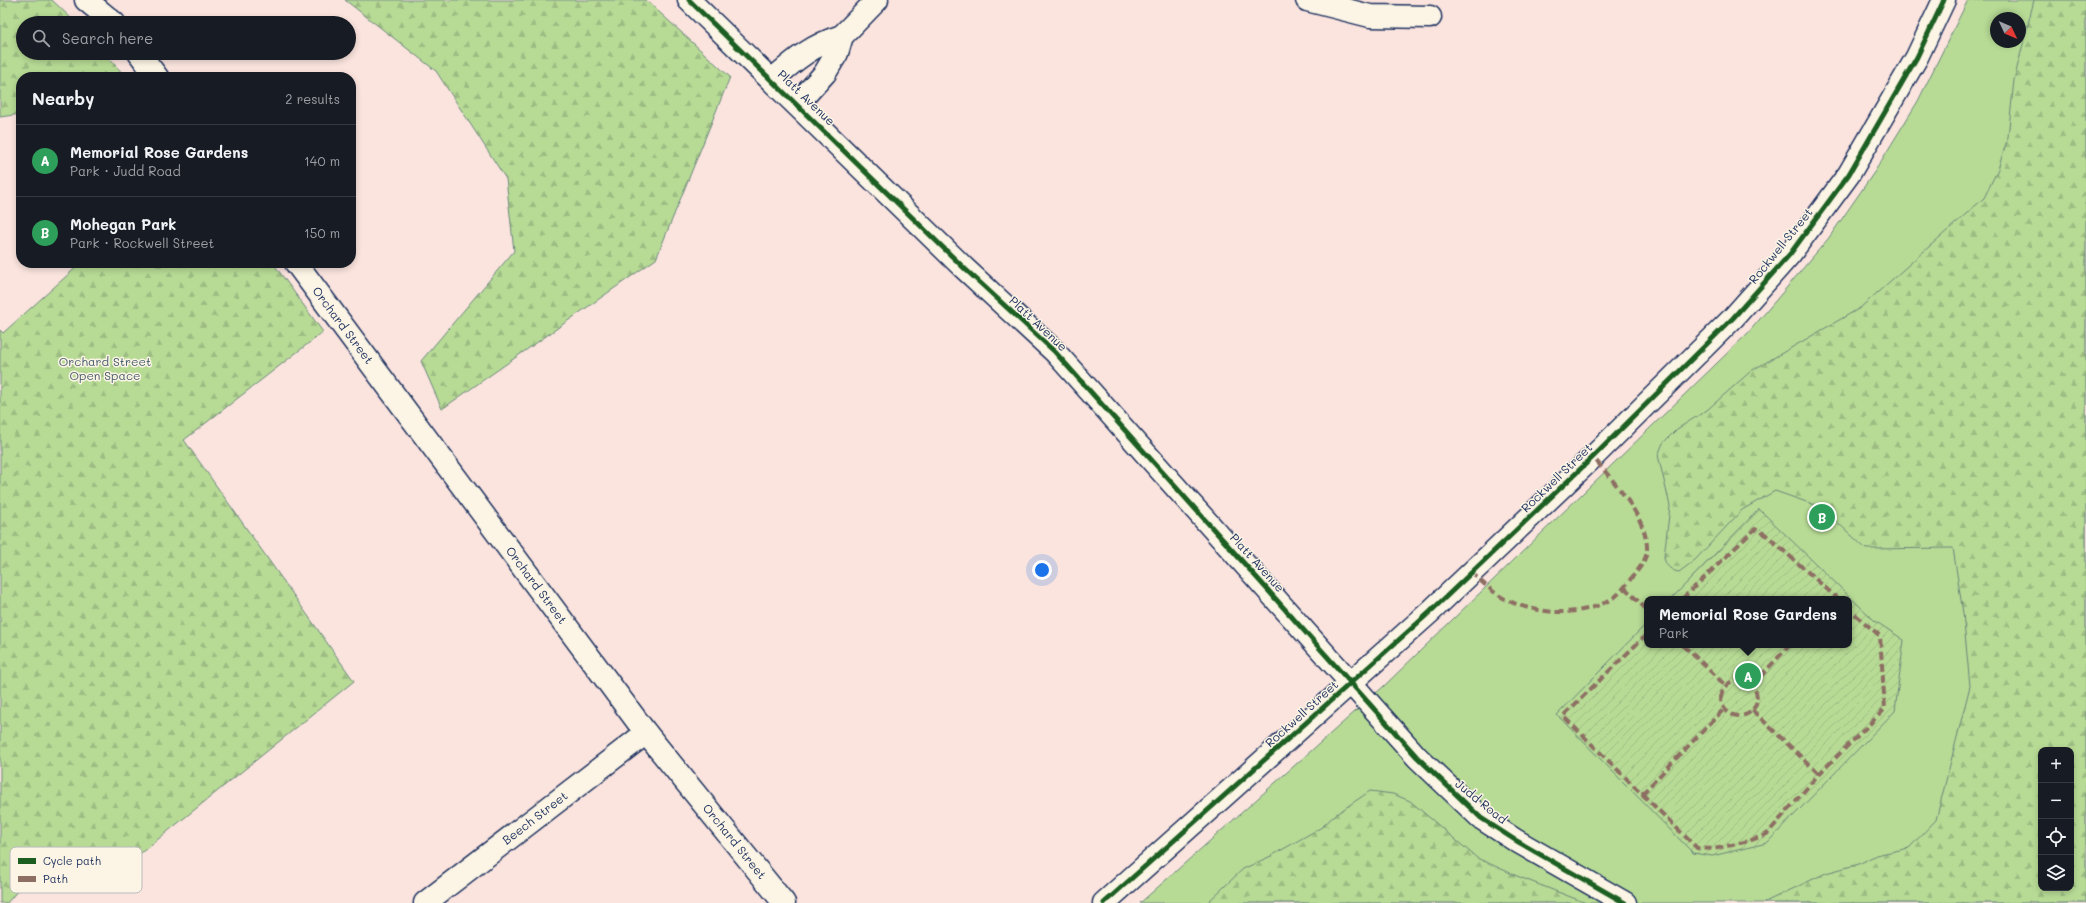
<!DOCTYPE html>
<meta charset="utf-8">
<style>
body{margin:0;font-family:Mali,sans-serif;background:#242831;color:#f1f3f6}
.controls{position:absolute;right:12px;bottom:12px;display:grid;overflow:hidden;border-radius:8px;box-shadow:0 2px 6px #0003}
.controls button{width:36px;height:36px;display:grid;place-items:center;padding:0;border:0;border-bottom:1px solid #363941;background:#171b24;color:#f1f3f6;font:20px sans-serif}
.compass{position:absolute;left:1990px;top:12px;width:36px;height:36px;border-radius:50%;background:#171b24;box-shadow:0 2px 6px #0003;rotate:134deg}
.you{position:absolute;left:1042px;top:570px;width:14px;height:14px;margin:-10px;border:3px solid #fff;border-radius:50%;background:#1a73e8;box-shadow:0 0 0 6px #1a73e833}
.badge{display:grid;place-items:center;width:26px;height:26px;border-radius:50%;background:#0f766e;color:#fff;font-size:13px;font-weight:700}
.pin{position:absolute;translate:-50% -50%;border:2px solid #fff;box-shadow:0 1px 4px #0006}
.popup{position:absolute;left:1644px;top:596px;width:208px;height:52px;box-sizing:border-box;display:grid;place-content:center;border-radius:8px;background:#171b24;filter:drop-shadow(0 1px 3px #0005);font-size:13px;white-space:nowrap;color:#9ea1a6}
.popup b{font-size:15px;color:#f1f3f6}
.popup::after{content:'';position:absolute;left:50%;top:100%;margin-left:-8px;border:8px solid transparent;border-top-color:#171b24}
.list{margin:0;padding:0;list-style:none}
h2{display:flex;justify-content:space-between;align-items:center;height:52px;margin:0;padding:0 16px;font-size:17px}
h2 small{font-size:13px;font-weight:400;color:#9ea1a6}
.list li{display:grid;grid-template-columns:26px 1fr auto;gap:12px;align-items:center;box-sizing:border-box;height:72px;padding:0 16px;border-top:1px solid #363941}
.list b{display:block;font-size:15px;white-space:nowrap}
.list p{margin:0;font-size:13px;white-space:nowrap;color:#9ea1a6}
.list em{font-size:13px;font-style:normal;color:#9ea1a6}
.icon{flex:none;width:22px;height:22px;fill:none;stroke:currentColor;stroke-width:2;stroke-linecap:round;stroke-linejoin:round}
.map{position:relative;flex:none;width:2086px;height:903px;overflow:hidden}
.search{position:absolute;background:#171b24;box-shadow:0 2px 6px #0003;left:16px;top:16px;width:340px;height:44px;display:flex;align-items:center;gap:10px;box-sizing:border-box;padding:0 14px;border-radius:22px;color:#9ea1a6;font-size:15px}
.panel{position:absolute;background:#171b24;box-shadow:0 2px 6px #0003;left:16px;top:72px;width:340px;height:196px;border-radius:16px}
.map>svg:first-child{display:block}
.green{fill:#b7db95;stroke:#69857a;fill-rule:evenodd}
.forest{fill:url(#forest-firs);stroke:#69857a;fill-rule:evenodd}
.garden{fill:url(#garden-furrows);stroke:#69857a}
.lines{fill:none;stroke-linecap:round;stroke-linejoin:round}
.minor-casing{stroke:#1b2f5e;stroke-width:25}
.minor{stroke:#fcf5e5;stroke-width:22}
.quiet{stroke:#8d6e63;stroke-width:4;stroke-dasharray:8 4;stroke-linecap:butt}
.cycleway-casing{stroke:#fcf5e5;stroke-width:8}
.cycleway{stroke:#1b5e20;stroke-width:5}
.labels{text-anchor:middle;stroke-width:3;stroke-linejoin:round;paint-order:stroke}
.street-label{font-size:12px;fill:#1b2f5e;stroke:#fcf5e5}
.park-label{font-size:12px;fill:#425a6c;stroke:#fcf5e5}
.key{fill:#fcf5e5;stroke:#b8babc;stroke-width:1}
.key-label{font-size:11px;fill:#1b2f5e}
</style>
<div class="map">
<svg width="2086" height="903" viewBox="0 0 2086 903">
<defs>
<pattern id="forest-firs" width="22" height="20" patternUnits="userSpaceOnUse"><rect width="22" height="20" fill="#b7db95"/><path d="M5 1l3.5 6h-7zM16 11l3.5 6h-7z" fill="#9dbc83"/></pattern>
<pattern id="garden-furrows" width="10" height="10" patternUnits="userSpaceOnUse"><rect width="10" height="10" fill="#b7db95"/><path d="M-1 1l2-2M0 10L10 0M9 11l2-2" fill="none" stroke="#9dbc83"/></pattern>
</defs>
<rect width="100%" height="100%" fill="#fbe4de"/>
<filter id="ink" filterUnits="userSpaceOnUse"><feTurbulence type="fractalNoise" baseFrequency=".025" numOctaves="2"/><feDisplacementMap in="SourceGraphic" scale="8" xChannelSelector="R" yChannelSelector="G"/><feConvolveMatrix kernelMatrix="1 2 1 2 8 2 1 2 1" color-interpolation-filters="sRGB"/></filter>
<g filter="url(#ink)">
<!-- green -->
<path class="green" d="M1968 0H2086V903H1140L1384 686 1748 333 1828 239 1875 171 1918 101ZM1996 18H2020V42H1996ZM1647 599H1849V645H1647ZM2041 750H2071V888H2041Z"/>
<!-- forest -->
<path class="forest" d="M0 0H52L76 23H23V53H104L126 77H21V114L0 117Z
M345 0H646L730 77 656 259 442 409 421 361 514 251 506 179 436 71Z
M2034 0H2086V903H1763L1826 873 1859 864 1876 855 1909 848 1936 820 1970 686 1963 613 1953 548 1866 549 1821 507 1775 491 1742 510 1695 560 1679 572C1671 571 1665 565 1664 557L1670 506 1658 455 1663 443 1677 429 1707 410 1751 371 1860 308 1984 198 1998 169 2008 137 2014 80ZM2041 750H2071V888H2041Z
M81 263H273L323 332 184 440 354 681 110 878 41 863 7 903H0V330L3 333Z
M1370 791 1393 794 1410 801 1477 858 1517 876 1586 903H1207L1243 869 1271 856 1322 827 1335 815Z"/>
<!-- garden -->
<path class="garden" d="M1759 509 1875 621 1904 640 1895 711 1767 843 1712 856 1693 853 1557 715 1647 623V645H1849V599H1671Z"/>
<g class="lines">
<!-- minor casing -->
<g class="minor-casing">
<g id="minor">
<path d="M86 0 114 23"/>
<path d="M689 0 964 268 1055 352 1417 757 1481 818 1515 840 1625 903"/>
<path d="M1307 0 1370 16 1430 17"/>
<path d="M139 53 157 77"/>
<path d="M772 80C795 60 812 45 842 36"/>
<path d="M797 104 825 73 837 53 842 36 877 0"/>
<path id="s1" d="M296 263 646 733 784 903"/>
<path id="s2" d="M425 903 646 733"/>
<path d="M1104 903 1430 612 1593 457 1733 318 1790 254 1849 174 1917 57 1944 0"/>
</g>
</g>
<!-- minor -->
<use href="#minor" class="minor"/>
<!-- quiet -->
<path class="quiet" d="M1471 572C1482 582 1492 592 1505 599 1536 615 1582 618 1613 598 1619 595 1625 586 1629 581 1637 571 1648 560 1647 547 1646 516 1612 480 1593 457
M1624 587 1647 610
M1682 599 1755 529 1765 534 1838 599
M1647 634 1563 716 1697 848 1714 849 1749 841 1767 834 1819 774 1885 709 1880 636 1849 609
M1683 645 1726 686
M1721 698a18 18 0 1 1 36 0a18 18 0 1 1-36 0Z
M1752 685 1790 645
M1752 710 1819 774
M1642 794 1725 708"/>
<!-- cycleway casing -->
<g class="cycleway-casing">
<path id="cycleway" d="M689 0 964 268 1055 352 1417 757 1481 818 1515 840 1625 903
M1104 903 1430 612 1593 457 1733 318 1790 254 1849 174 1917 57 1944 0"/>
</g>
<!-- cycleway -->
<use href="#cycleway" class="cycleway"/>
</g>
</g>
<g class="labels">
<!-- street labels -->
<g class="street-label">
<text transform="translate(806 98) rotate(44)" y="4">Platt Avenue</text>
<text transform="translate(1781 246) rotate(-51)" y="4">Rockwell Street</text>
<text transform="translate(1038 324) rotate(43)" y="4">Platt Avenue</text>
<text dy="4" stroke="none"><textPath href="#s1" startOffset="78">Orchard Street</textPath></text>
<text transform="translate(1557 478) rotate(-44)" y="4">Rockwell Street</text>
<text transform="translate(1257 563) rotate(48)" y="4">Platt Avenue</text>
<text dy="4" stroke="none"><textPath href="#s1" startOffset="402">Orchard Street</textPath></text>
<text transform="translate(1302 714) rotate(-42)" y="4">Rockwell Street</text>
<text transform="translate(1481 802) rotate(39)" y="4">Judd Road</text>
<text dy="4" stroke="none"><textPath href="#s2" startOffset="139">Beech Street</textPath></text>
<text dy="4" stroke="none"><textPath href="#s1" startOffset="726">Orchard Street</textPath></text>
</g>
<!-- park labels -->
<g class="park-label">
<text x="105" y="366">Orchard Street<tspan x="105" dy="14">Open Space</tspan></text>
</g>
</g>
<!-- legend -->
<rect x="10" y="847" width="132" height="46" rx="6" class="key"/>
<rect x="18" y="858" width="18" height="6" fill="#1b5e20"/>
<rect x="18" y="876" width="18" height="6" fill="#8d6e63"/>
<g class="key-label">
<text x="43" y="865">Cycle path</text>
<text x="43" y="883">Path</text>
</g>
</svg>
<div class="controls">
<button>+</button>
<button>−</button>
<button><svg class="icon" aria-label="locate" viewBox="0 0 24 24"><circle cx="12" cy="12" r="6"/><path d="M12 2v4M12 18v4M2 12h4M18 12h4"/></svg></button>
<button><svg class="icon" aria-label="layers" viewBox="0 0 24 24"><path d="M12 4l9 5-9 5-9-5zM3 14l9 5 9-5"/></svg></button>
</div>
<svg class="compass" viewBox="-18 -18 36 36"><path d="M0-13l5 13h-10z" fill="#e53935"/><path d="M0 13l5-13h-10z" fill="#9ea1a6"/></svg>
<div class="you"></div>
<div class="pin badge" style="left:1748px;top:676px;background:#2e9e5b">A</div>
<div class="popup"><b>Memorial Rose Gardens</b>Park</div>
<div class="pin badge" style="left:1822px;top:517px;background:#2e9e5b">B</div>
<div class="search"><svg class="icon" aria-label="search" viewBox="0 0 24 24"><circle cx="10" cy="10" r="6"/><path d="M15 15l6 6"/></svg>Search here</div>
<section class="panel">
<h2>Nearby<small>2 results</small></h2>
<ul class="list">
<li><span class="badge" style="background:#2e9e5b">A</span><div><b>Memorial Rose Gardens</b><p>Park · Judd Road</p></div><em>140 m</em></li>
<li><span class="badge" style="background:#2e9e5b">B</span><div><b>Mohegan Park</b><p>Park · Rockwell Street</p></div><em>150 m</em></li>
</ul>
</section>
</div>
